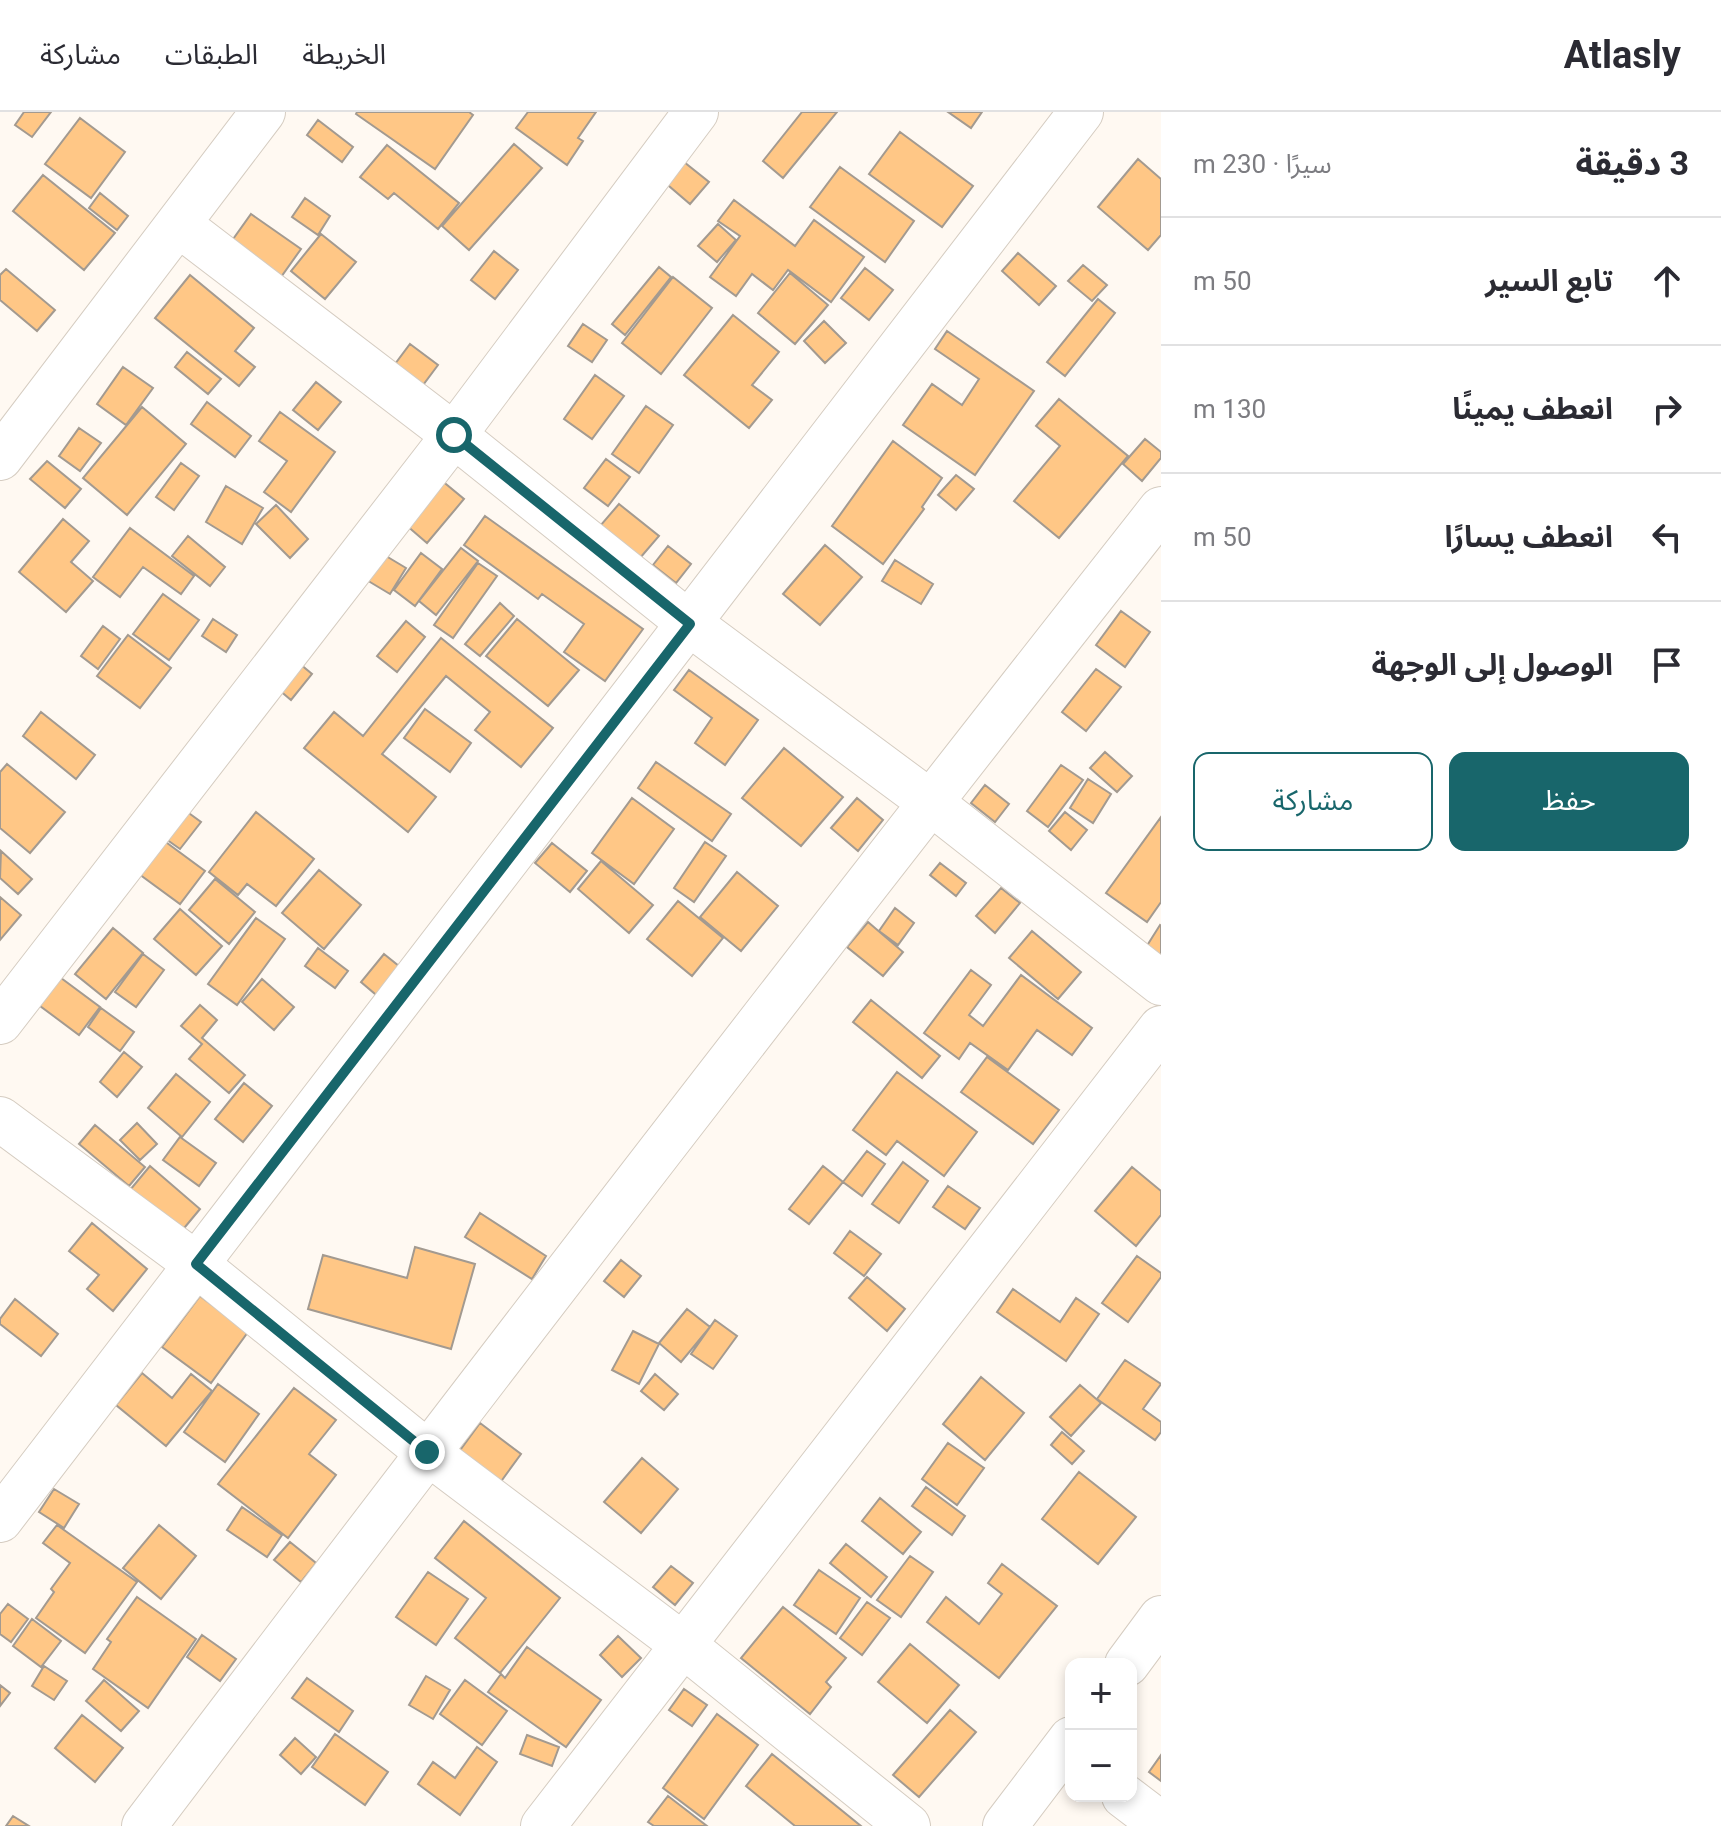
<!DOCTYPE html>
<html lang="ar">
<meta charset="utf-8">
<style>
body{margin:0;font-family:Roboto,"Noto Sans Arabic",sans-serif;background:#f2f2f3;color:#2b2b33;direction:rtl}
.controls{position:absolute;right:24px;bottom:24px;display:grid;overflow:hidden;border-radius:16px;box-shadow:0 4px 12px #0003}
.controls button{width:72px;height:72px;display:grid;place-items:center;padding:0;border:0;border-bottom:2px solid #e1e1e2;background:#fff;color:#2b2b33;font:40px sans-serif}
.stop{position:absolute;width:24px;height:24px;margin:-18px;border:6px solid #18666b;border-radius:50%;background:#fff}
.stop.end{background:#18666b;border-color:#fff;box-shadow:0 2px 8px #0008}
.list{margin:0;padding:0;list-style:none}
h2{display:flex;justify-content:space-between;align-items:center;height:104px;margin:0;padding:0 32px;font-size:34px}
h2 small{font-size:26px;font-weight:400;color:#7c7c81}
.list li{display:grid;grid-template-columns:52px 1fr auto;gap:24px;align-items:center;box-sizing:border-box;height:128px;padding:0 32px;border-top:2px solid #e1e1e2}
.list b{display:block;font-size:30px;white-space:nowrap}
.list em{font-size:26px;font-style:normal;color:#7c7c81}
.actions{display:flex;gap:16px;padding:24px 32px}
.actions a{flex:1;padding:18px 0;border:2px solid #18666b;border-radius:16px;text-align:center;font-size:28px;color:#18666b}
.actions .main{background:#18666b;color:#fff}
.icon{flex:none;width:44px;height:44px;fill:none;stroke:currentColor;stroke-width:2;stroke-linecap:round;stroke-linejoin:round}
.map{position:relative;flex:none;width:1161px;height:1714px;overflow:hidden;direction:ltr}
header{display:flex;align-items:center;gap:48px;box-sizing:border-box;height:112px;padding:0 40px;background:#fff;border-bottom:2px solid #e1e1e2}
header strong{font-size:38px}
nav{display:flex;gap:44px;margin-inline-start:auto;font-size:28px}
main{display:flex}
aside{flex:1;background:#fff}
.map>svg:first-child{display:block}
.building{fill:#ffc786;stroke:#a39a90;stroke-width:2}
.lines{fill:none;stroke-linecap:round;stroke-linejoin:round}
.minor-casing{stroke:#d5ccc1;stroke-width:46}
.tertiary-casing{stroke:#d5ccc1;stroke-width:46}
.minor{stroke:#fff;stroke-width:44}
.tertiary{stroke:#fff;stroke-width:44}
.route{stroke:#18666b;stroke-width:10}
</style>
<header>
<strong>Atlasly</strong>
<nav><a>الخريطة</a><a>الطبقات</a><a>مشاركة</a></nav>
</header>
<main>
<aside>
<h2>3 دقيقة<small>سيرًا · 230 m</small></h2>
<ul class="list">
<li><svg class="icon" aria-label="ahead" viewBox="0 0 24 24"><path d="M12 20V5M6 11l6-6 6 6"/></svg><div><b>تابع السير</b></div><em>50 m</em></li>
<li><svg class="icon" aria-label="right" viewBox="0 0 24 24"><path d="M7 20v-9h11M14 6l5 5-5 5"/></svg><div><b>انعطف يمينًا</b></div><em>130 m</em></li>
<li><svg class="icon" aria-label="left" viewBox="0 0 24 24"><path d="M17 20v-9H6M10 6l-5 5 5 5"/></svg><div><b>انعطف يسارًا</b></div><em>50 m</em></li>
<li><svg class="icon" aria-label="arrive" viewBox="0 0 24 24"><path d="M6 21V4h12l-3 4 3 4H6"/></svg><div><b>الوصول إلى الوجهة</b></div></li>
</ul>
<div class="actions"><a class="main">حفظ</a><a>مشاركة</a></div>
</aside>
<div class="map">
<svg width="1161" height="1714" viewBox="0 0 1161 1714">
<rect width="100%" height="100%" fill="#fff9f2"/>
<!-- building -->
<path class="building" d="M24 0H51L32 25 15 13Z
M357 0H469L473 3 435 57 356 2Z
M528 0H596L578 26 583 29 567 53 516 16Z
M802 0H837L783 66 763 49Z
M948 0H982L971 16Z
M80 6 125 40 91 86 45 52Z
M318 8 353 35 342 50 307 23Z
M900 20 973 74 942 115 869 62Z
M514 32 542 56 469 138 442 114Z
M387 33 459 91 438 117 394 81 388 87 360 65Z
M679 46 709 70 690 92 662 68Z
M1138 47 1161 67V123L1148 138 1098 95Z
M840 55 914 109 885 150 810 95Z
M43 63 115 121 84 158 13 99Z
M100 81 128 104 117 118 89 96Z
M305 86 330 104 318 123 292 105Z
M734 88 795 134 814 108 864 145 831 190 788 158 773 178 752 162 736 184 710 165 740 124 718 109Z
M251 102 301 137 281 165 231 130Z
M718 112 736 128 717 150 698 134Z
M321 122 356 150 325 187 291 159Z
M494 139 518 158 495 187 471 168Z
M1018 141 1056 174 1039 193 1002 159Z
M1083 153 1107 173 1092 189 1068 169Z
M659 155 671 165 625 223 612 212Z
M865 156 893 178 869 208 841 186Z
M6 157 55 198 37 219 0 188V163Z
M790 161 828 193 795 232 758 201Z
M190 163 254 216 235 239 255 255 239 274 155 206Z
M673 165 712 196 661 262 622 231Z
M1098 187 1115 201 1065 264 1047 250Z
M733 203 779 240 752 273 772 288 749 316 684 263Z
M824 209 846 231 825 251 804 229Z
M583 212 607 228 592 250 568 234Z
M947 219 1034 279 975 363 903 313 932 272 962 293 979 267 935 237Z
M410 232 438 253 423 273 395 252Z
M187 240 221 267 208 282 175 255Z
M123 255 153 276 126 313 97 292Z
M595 263 624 284 592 327 564 307Z
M316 270 341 290 318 318 293 298Z
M1059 287 1128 344 1059 426 1014 389 1060 334 1036 314Z
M207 290 251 324 235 345 191 312Z
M646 294 673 313 639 361 612 342Z
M142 295 186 332 127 403 83 366Z
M280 300 335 340 291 400 264 380 287 349 259 329Z
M79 316 101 331 80 359 59 344Z
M1145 327 1161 340V346L1142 369 1123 352Z
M893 329 942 366 922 395 924 397 883 452 832 414Z
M606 347 630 365 608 394 584 376Z
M47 349 81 377 65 396 30 367Z
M181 351 199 364 174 398 156 385Z
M435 363 464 387 427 431 399 407Z
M956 363 974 377 956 398 938 383Z
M226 374 263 396 242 432 206 410Z
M619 392 659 424 640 446 600 414Z
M276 393 308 427 290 446 256 412Z
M485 404 643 517 605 569 564 540 584 512 542 482 538 487 464 433Z
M63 407 89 429 71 450 93 469 66 500 19 460Z
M130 416 194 464 181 482 143 455 120 485 93 465Z
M188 424 225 455 210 474 172 444Z
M825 433 862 465 820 513 783 482Z
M668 434 691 452 676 471 653 453Z
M461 436 478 449 436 503 419 489Z
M376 438 406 456 390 482 360 464Z
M421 441 442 457 415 494 394 478Z
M895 448 933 472 921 492 882 469Z
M478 451 497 464 453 526 434 513Z
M163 482 199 508 169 548 133 522Z
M500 491 514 504 480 544 465 532Z
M1121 499 1150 520 1125 555 1096 533Z
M213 507 237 523 226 540 202 524Z
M517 507 579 558 548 594 486 544Z
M406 509 425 525 397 560 377 544Z
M103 514 120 527 98 557 81 544Z
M128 523 171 556 140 596 97 564Z
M441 526 553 616 521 655 475 618 490 600 446 564 382 642 436 685 408 720 304 636 334 600 363 624Z
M294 547 312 562 291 588 272 572Z
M1096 557 1121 575 1086 619 1062 600Z
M689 558 758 608 725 653 695 631 712 606 674 578Z
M425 597 471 631 450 660 404 626Z
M41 600 95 643 76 667 23 624Z
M784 636 843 685 801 734 742 686Z
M1105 640 1132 664 1117 680 1090 656Z
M656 650 731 702 712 729 638 676Z
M7 652 65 700 30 741 0 716V660Z
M1061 653 1083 668 1048 715 1027 699Z
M1088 667 1111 682 1093 711 1070 696Z
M985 673 1009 692 995 710 971 691Z
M632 686 674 717 634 772 592 741Z
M857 686 883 708 858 739 831 716Z
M186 699 201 710 180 737 166 727Z
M256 700 314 747 276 794 247 772 238 783 209 760Z
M1065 700 1087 718 1071 738 1049 719Z
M1161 705V790L1147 810 1106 781Z
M163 728 205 759 180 792 139 762Z
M705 730 726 744 694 790 674 776Z
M552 731 587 759 570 780 535 751Z
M1 739 32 767 18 782 0 766Z
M601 749 653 793 629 821 578 777Z
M940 751 966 771 956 784 930 763Z
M319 758 361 793 324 837 282 801Z
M737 760 778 794 741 839 700 805Z
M215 767 255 800 229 832 189 798Z
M1001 776 1020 791 995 821 976 804Z
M0 785 21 803 0 828Z
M678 789 723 826 692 864 647 827Z
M895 796 914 811 898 833 879 819Z
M180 797 222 834 196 863 154 827Z
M256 806 285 827 237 893 208 872Z
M868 810 903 840 883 864 847 835Z
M1160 813 1161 814V862L1138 848Z
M113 816 143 841 106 887 75 862Z
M1032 819 1081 860 1058 887 1009 846Z
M318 836 348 859 335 876 305 854Z
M143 842 164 858 136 895 115 880Z
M384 842 405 859 381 887 361 870Z
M971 858 991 873 969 903 983 914 1021 863 1092 916 1072 943 1037 918 1008 958 970 931 959 947 924 921Z
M57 863 100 895 79 923 36 891Z
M262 867 294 895 274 918 242 890Z
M871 888 940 944 922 966 853 910Z
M200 893 217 908 202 926 245 963 229 981 189 947 202 932 181 914Z
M101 896 134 920 120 939 88 915Z
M124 940 142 955 117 985 100 970Z
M987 945 1059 998 1033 1032 961 980Z
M897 960 977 1020 944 1064 897 1029 886 1043 853 1018Z
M176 962 210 990 182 1025 148 996Z
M244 971 272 994 243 1030 215 1007Z
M137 1011 157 1032 140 1048 120 1028Z
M95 1013 145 1055 129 1074 79 1032Z
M180 1025 216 1051 199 1074 163 1048Z
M867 1039 885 1052 862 1084 843 1070Z
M903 1050 928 1069 899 1111 872 1092Z
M150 1054 200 1097 180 1121 130 1078Z
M823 1054 843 1070 809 1112 789 1097Z
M1132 1055 1161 1079V1103L1136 1134 1095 1099Z
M948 1074 980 1096 965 1117 933 1095Z
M480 1101 546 1144 532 1167 465 1125Z
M92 1111 147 1157 113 1199 87 1177 99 1163 69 1139Z
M850 1119 881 1142 864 1164 834 1141Z
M415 1135 475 1152 451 1237 308 1197 323 1143 407 1166Z
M1137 1144 1161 1161V1165L1128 1210 1102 1191Z
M621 1148 641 1164 624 1185 604 1169Z
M867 1165 905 1197 887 1219 849 1186Z
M1013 1177 1060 1210 1076 1186 1099 1202 1066 1249 997 1200Z
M200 1184 248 1220 211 1271 162 1235Z
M15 1187 58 1222 41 1244 0 1212V1207Z
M687 1197 710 1215 681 1250 659 1231Z
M715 1208 737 1224 713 1257 691 1242Z
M633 1219 659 1232 639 1272 612 1258Z
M1125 1248 1161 1272 1143 1297 1161 1310V1320L1155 1328 1097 1287Z
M142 1261 172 1286 191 1262 212 1279 166 1334 116 1293Z
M655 1262 678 1282 664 1298 641 1279Z
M981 1265 1024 1301 985 1348 943 1312Z
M218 1272 259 1302 225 1350 184 1320Z
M1080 1273 1101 1291 1071 1324 1050 1305Z
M294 1276 336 1308 309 1342 336 1363 288 1426 218 1372Z
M480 1311 521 1342 494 1379 453 1348Z
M1062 1320 1084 1339 1072 1352 1051 1333Z
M948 1331 984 1356 957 1393 922 1367Z
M642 1346 678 1377 641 1421 604 1390Z
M1079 1360 1136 1405 1098 1452 1042 1407Z
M926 1375 965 1404 952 1423 912 1394Z
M54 1377 79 1392 64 1416 39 1400Z
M880 1386 921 1420 903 1442 862 1409Z
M242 1395 282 1423 267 1445 227 1418Z
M464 1409 560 1486 500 1561 455 1526 486 1486 435 1446Z
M57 1413 137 1470 85 1541 36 1506 54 1480 51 1477 70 1451 43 1431Z
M159 1413 196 1444 161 1487 123 1456Z
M290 1430 316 1451 301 1470 274 1448Z
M846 1432 887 1465 871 1485 830 1451Z
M910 1444 933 1460 901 1505 877 1488Z
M1002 1452 1057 1494 999 1566 927 1510 946 1485 979 1512 1002 1482 988 1471Z
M671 1454 693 1471 675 1493 653 1475Z
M819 1458 860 1486 836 1522 794 1493Z
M428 1460 468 1487 436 1533 396 1505Z
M137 1485 196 1527 148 1596 93 1557 111 1530 107 1527Z
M867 1490 890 1506 862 1543 840 1526Z
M8 1492 28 1507 11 1530 0 1522V1502Z
M783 1495 846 1546 826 1570 831 1575 810 1602 741 1546Z
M32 1507 61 1529 41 1555 13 1534Z
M202 1523 236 1547 220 1569 187 1545Z
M618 1524 641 1546 622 1565 600 1543Z
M910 1532 959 1573 927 1611 878 1570Z
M527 1535 601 1588 566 1635 488 1580 501 1562 505 1566Z
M44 1554 67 1569 54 1588 32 1574Z
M426 1564 450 1578 433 1607 409 1593Z
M307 1566 353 1599 339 1620 292 1586Z
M104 1568 139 1599 121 1619 86 1589Z
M465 1568 507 1599 482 1633 440 1602Z
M0 1573 10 1581 0 1594Z
M684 1577 707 1593 692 1614 669 1598Z
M950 1598 976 1620 919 1685 893 1663Z
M717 1602 758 1633 704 1707 663 1676Z
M82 1603 123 1636 95 1670 55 1636Z
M335 1622 388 1660 365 1693 312 1655Z
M527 1623 559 1635 552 1654 520 1642Z
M295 1626 316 1645 301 1662 280 1643Z
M477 1635 497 1650 460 1703 418 1672 433 1650 455 1666Z
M772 1642 861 1714H795L746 1674Z
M1161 1643V1669L1149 1660Z
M668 1684 707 1714H654L648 1710Z
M13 1704 29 1714H6Z"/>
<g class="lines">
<!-- minor casing -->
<g class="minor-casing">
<path id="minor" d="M178 112 454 323 690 512 930 690 1161 871
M0 346 263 0
M0 910 454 323 696 0
M0 1007 196 1152 427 1340 682 1532 908 1714
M0 1408 1081 0
M1124 1684 1161 1712
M144 1714C479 1272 817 833 1161 397
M543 1714 1161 916"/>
</g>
<!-- tertiary casing -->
<g class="tertiary-casing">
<path id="tertiary" d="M1127 1552 1161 1506
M1005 1714 1071 1627"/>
</g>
<!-- minor -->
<use href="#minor" class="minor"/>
<!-- tertiary -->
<use href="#tertiary" class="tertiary"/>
</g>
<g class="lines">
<!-- route -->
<path class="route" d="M427 1340 196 1152 690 512 454 323"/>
</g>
</svg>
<div class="controls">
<button>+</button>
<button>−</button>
</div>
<div class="stop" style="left:454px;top:323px"></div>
<div class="stop end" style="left:427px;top:1340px"></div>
</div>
</main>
